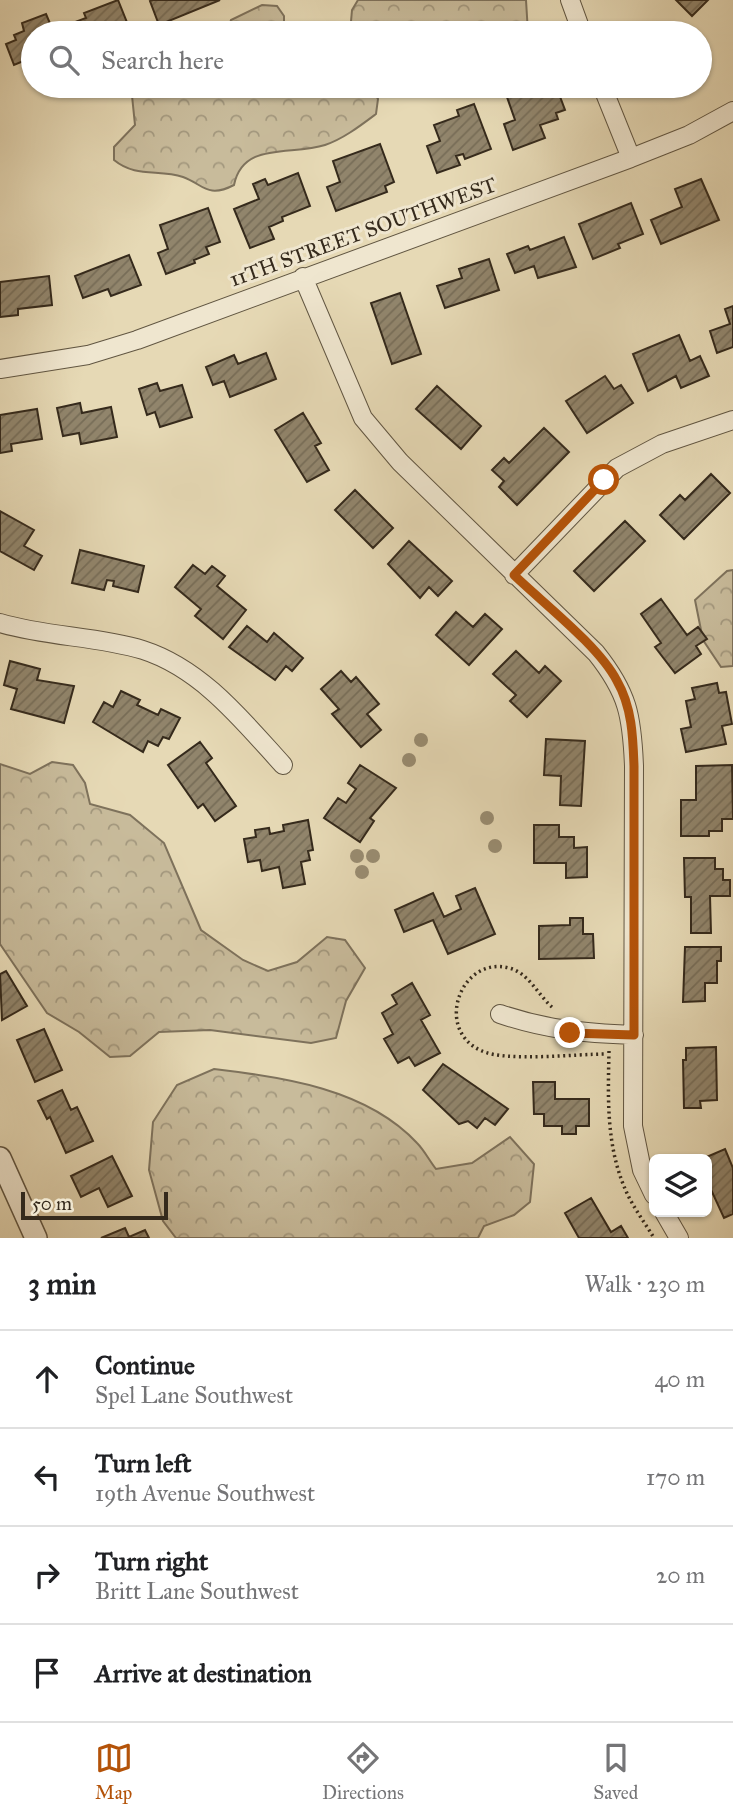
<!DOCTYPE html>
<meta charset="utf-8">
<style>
body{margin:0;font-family:"IM FELL Great Primer",serif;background:#f2f2f2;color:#202124}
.controls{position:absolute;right:21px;bottom:21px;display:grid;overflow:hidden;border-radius:10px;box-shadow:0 2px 5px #0004}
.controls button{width:63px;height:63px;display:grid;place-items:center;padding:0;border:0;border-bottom:2px solid #e0e0e0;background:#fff;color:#202124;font:35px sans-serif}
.scale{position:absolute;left:21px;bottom:18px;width:147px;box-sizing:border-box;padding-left:7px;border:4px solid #352a1c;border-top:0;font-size:19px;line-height:24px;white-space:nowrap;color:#352a1c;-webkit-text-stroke:5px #efe6cf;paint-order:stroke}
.stop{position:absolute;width:21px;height:21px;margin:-16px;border:5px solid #b45309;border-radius:50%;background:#fff}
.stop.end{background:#b45309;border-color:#fff;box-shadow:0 2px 7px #0008}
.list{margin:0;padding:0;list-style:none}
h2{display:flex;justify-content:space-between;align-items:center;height:91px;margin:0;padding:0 28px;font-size:30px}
h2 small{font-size:23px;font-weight:400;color:#757577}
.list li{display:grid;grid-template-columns:46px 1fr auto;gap:21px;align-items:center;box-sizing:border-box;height:98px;padding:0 28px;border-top:2px solid #e0e0e0}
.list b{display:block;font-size:26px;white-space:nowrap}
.list p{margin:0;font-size:23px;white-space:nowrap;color:#757577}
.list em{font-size:23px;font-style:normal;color:#757577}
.icon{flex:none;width:38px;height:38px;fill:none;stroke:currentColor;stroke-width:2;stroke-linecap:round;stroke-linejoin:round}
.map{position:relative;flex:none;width:733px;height:1238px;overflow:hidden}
.search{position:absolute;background:#fff;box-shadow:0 2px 5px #0004;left:21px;right:21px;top:21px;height:77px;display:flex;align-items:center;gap:18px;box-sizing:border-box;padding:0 24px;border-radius:38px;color:#757577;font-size:26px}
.sheet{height:483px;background:#fff}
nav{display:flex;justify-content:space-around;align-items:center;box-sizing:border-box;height:98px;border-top:2px solid #e0e0e0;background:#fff;font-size:19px;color:#757577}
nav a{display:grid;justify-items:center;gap:4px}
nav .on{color:#b45309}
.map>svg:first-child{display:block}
.forest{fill:url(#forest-crowns);stroke:#7e725c;stroke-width:2}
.building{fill:url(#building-hatch);stroke:#352a1c;stroke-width:2}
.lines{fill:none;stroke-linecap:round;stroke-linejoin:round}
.minor-casing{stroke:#615642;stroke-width:20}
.tertiary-casing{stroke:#615642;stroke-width:24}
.path{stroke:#352a1c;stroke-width:3.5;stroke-dasharray:2 3.5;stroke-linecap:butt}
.minor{stroke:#efe6cf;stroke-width:18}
.tertiary{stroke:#efe6cf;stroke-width:21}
.tree{fill:#998d72}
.route{stroke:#b45309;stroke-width:9}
.labels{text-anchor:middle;stroke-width:6;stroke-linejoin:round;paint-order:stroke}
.street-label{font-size:21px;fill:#352a1c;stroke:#efe6cf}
</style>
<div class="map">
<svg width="733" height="1238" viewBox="0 0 733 1238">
<defs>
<pattern id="forest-crowns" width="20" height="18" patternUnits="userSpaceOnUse" patternTransform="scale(1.75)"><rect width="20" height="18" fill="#c8bb9b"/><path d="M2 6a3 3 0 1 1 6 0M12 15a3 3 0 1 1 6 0" fill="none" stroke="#a3987e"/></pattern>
<pattern id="building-hatch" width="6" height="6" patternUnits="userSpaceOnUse" patternTransform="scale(1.75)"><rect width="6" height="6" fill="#91856c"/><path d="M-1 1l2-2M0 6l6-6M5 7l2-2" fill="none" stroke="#776d58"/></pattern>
</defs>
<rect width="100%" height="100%" fill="#e6d9b5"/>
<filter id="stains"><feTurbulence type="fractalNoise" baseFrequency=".00286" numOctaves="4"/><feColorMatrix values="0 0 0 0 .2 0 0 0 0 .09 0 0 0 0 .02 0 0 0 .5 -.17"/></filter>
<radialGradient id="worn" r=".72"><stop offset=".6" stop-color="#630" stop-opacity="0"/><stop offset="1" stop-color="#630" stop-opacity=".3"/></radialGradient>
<!-- forest -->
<path class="forest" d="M358 0H526L528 33H350L352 10Z
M262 5 277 6 284 16V33H227L231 20Z
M131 86H370L378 99 376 114C360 126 343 139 325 145 291 156 243 141 234 185 207 199 203 184 183 177 158 169 136 178 114 160V147L135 125Z
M733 570V666L721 667 703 640 695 600 727 571Z
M52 762 73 765 85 783 90 804 130 815 164 843 201 930 243 960 268 971 297 962 327 937 345 940 365 968 346 1001 336 1038 311 1043 210 1030 159 1032 130 1056 110 1057 79 1032 47 1013 0 944V764L30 774Z
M214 1069C283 1077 367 1089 417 1143 424 1150 429 1160 436 1169L472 1163 510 1137 534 1164 530 1202 514 1215 484 1226 478 1238H176L163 1221 149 1170 153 1122 177 1085Z"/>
<!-- building -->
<path class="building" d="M118 0 128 25 106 33H70L67 25 86 18 84 13Z
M153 0H220L159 25 150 1Z
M676 0H708L692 16Z
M46 14 54 33H33V57L14 65 6 44 16 40 14 35 24 31 22 23Z
M663 23 688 33H659Z
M538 86H556L565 110 556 113 558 119 540 125 545 138 513 150 504 124 515 120 507 97Z
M474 104 491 149 465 159 463 154 456 156 460 165 437 173 427 146 440 141 434 125 459 116 457 110Z
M380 144 394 182 385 186 387 192 336 211 327 187 340 182 333 161Z
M298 173 310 206 282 217 283 221 269 227 274 239 250 248 234 209 259 199 253 184 265 179 268 185Z
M701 179 719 220 661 244 651 220 682 207 675 189Z
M631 203 643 234 618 244 620 248 593 259 579 224Z
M208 208 220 242 206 247 209 254 194 260 195 263 166 274 158 253 168 249 160 225Z
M564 237 576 267 538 278 534 266 515 273 507 254 528 246 530 250Z
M129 255 141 285 111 296 108 289 83 298 75 276Z
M489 259 499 290 445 308 437 286 462 278 459 269Z
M49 276 52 305 18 309V315L0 317V282Z
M400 293 421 354 392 364 371 303Z
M733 306V347L717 353 710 331 730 324 725 309Z
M679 335 690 361 700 356 709 376 681 388 676 376 648 391 633 354Z
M266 353 276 379 230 397 224 381 213 385 206 367 234 355 238 364Z
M605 376 614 389 621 385 633 403 587 433 566 401Z
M157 383 160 391 182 385 192 417 160 427 155 412 147 415 139 389Z
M437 386 481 426 461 449 416 409Z
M80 403 82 413 111 407 117 437 81 444 79 433 63 436 57 408Z
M37 409 42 439 11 444 12 451 0 453V415Z
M303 413 321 443 315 446 329 470 307 482 275 430Z
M544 428 569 452 517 505 499 487 504 481 492 470 504 458 509 463Z
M711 474 730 493 684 539 660 515 680 495 685 500Z
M355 490 393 528 373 548 335 510Z
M0 511 34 530 24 546 42 556 34 570 0 551Z
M625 521 645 541 594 591 574 571Z
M409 541 452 581 438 596 429 587 420 598 388 564Z
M80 550 144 566 138 592 113 586 114 581 107 580 104 590 72 583Z
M193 565 205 574 212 566 225 576 217 586 246 610 223 639 195 616 201 609 175 587Z
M661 599 687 635 698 627 707 639 696 646 701 654 675 673 655 647 661 643 641 614Z
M456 612 473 627 485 614 502 629 469 665 436 635Z
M247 626 267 642 274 633 303 658 292 671 286 666 275 680 229 647Z
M516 651 539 673 545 666 561 681 527 717 510 701 516 695 493 674Z
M10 661 40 669 37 680 74 686 64 723 11 709 17 689 4 685Z
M341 671 351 682 356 677 379 704 367 714 381 730 361 747 332 714 339 709 321 689Z
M717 683 719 693 726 692 732 724 722 726 726 744 686 752 681 729 691 727 686 701 695 699 692 688Z
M121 691 140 700 137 705 158 715 161 709 180 718 169 739 163 737 158 746 148 741 143 752 93 722 104 702 113 707Z
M546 739 585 741 581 806 560 805 561 776 544 775Z
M200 742 212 758 206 763 236 806 215 821 203 804 198 808 168 765Z
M360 765 396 788 370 818 374 821 360 842 324 818 338 798 346 803 356 789 348 783Z
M732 765 733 819H722V831H709V836H681V800H696V766Z
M308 820 313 850 308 851 310 860 301 862 305 884 283 888 279 867 262 871 260 860 248 862 244 839 256 837 255 830 269 828 270 834 284 831 283 825Z
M534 825H559V837H574V848L587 847V877L566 878V863H534Z
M684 858H715V869H723V880H730V896H710L711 933H691V897H685Z
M475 888 495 934 448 954 433 920 404 932 395 910 433 893 444 917 461 909 456 896Z
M570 918H583V934H593L594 958 539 959V926L570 925Z
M685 947H721V961H717V983H705V1001L683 1002Z
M6 971 27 1006 2 1020 0 974Z
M412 983 430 1015 421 1020 440 1053 415 1066 409 1057 398 1063 384 1039 393 1034 382 1013 397 1004 392 995Z
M44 1029 62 1070 35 1082 17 1040Z
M716 1047 717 1100 700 1101 701 1108H684L683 1060H686V1048Z
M443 1064 508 1109 495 1125 485 1118 477 1128 468 1121 459 1124 423 1090Z
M533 1082H555V1099H589V1126H576V1134H562V1126H544V1114H534Z
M62 1090 71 1110 77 1107 93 1141 66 1153 50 1117 47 1119 38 1101Z
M725 1149 733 1168V1214L724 1218 707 1181V1159H702Z
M112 1156 132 1196 108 1207 99 1188 81 1197 71 1176Z
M591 1198 611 1232 621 1226 628 1238H579L565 1213Z
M125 1228 129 1237 145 1230 149 1238H101Z"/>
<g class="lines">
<!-- minor casing -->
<g class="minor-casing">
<path id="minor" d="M570 0 582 33
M602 86 631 158
M303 277 363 418 400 462 596 653C628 693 632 716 634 766L633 1126 642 1170 654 1195
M0 369 88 355 137 340 631 158 689 135 733 111
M514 575 617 468 662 444 733 420
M0 623C47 637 97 636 143 650 202 669 243 721 283 765
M500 1014C547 1030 584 1033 634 1035
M664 1212 679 1238"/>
</g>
<!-- tertiary casing -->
<g class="tertiary-casing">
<path id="tertiary" d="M0 1158 36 1238"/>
</g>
<!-- path -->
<path class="path" d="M552 1007C538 995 529 973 509 968 461 955 433 1030 482 1051 506 1062 577 1054 606 1054
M609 1051C608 1099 606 1146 626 1191 633 1207 645 1223 654 1238"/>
<!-- minor -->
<use href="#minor" class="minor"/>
<!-- tertiary -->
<use href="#tertiary" class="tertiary"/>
</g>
<!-- trees -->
<g class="tree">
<circle cx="421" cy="740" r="7"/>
<circle cx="409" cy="760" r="7"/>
<circle cx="487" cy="818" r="7"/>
<circle cx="495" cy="846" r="7"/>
<circle cx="357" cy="856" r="7"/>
<circle cx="373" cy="856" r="7"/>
<circle cx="362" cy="872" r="7"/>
</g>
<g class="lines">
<!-- route -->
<path class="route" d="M570 1033 634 1035V766C633 737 632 707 617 681 599 646 543 603 514 575L604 480"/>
</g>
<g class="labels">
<!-- street labels -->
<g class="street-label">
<text transform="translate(363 232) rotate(-20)" y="7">11TH STREET SOUTHWEST</text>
</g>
</g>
<rect width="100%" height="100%" filter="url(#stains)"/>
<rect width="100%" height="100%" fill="url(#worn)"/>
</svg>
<div class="controls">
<button><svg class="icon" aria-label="layers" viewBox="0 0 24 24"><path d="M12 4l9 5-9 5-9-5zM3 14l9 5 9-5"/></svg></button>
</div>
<div class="scale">50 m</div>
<div class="stop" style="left:604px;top:480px"></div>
<div class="stop end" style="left:570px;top:1033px"></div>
<div class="search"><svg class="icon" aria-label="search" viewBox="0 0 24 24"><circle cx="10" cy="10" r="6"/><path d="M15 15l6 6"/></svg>Search here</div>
</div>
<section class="sheet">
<h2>3 min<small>Walk · 230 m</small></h2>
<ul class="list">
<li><svg class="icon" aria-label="ahead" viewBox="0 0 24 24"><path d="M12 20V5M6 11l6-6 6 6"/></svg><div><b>Continue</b><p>Spel Lane Southwest</p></div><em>40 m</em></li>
<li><svg class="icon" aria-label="left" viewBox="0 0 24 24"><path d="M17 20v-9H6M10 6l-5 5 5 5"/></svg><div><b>Turn left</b><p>19th Avenue Southwest</p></div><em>170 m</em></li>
<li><svg class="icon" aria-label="right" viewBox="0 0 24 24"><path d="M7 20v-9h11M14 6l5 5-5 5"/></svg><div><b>Turn right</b><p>Britt Lane Southwest</p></div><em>20 m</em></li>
<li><svg class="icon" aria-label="arrive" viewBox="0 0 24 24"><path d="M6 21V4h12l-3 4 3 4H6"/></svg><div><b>Arrive at destination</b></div></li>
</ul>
</section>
<nav>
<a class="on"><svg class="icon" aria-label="map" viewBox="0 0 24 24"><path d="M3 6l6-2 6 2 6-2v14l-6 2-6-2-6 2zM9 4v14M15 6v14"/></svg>Map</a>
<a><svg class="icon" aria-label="directions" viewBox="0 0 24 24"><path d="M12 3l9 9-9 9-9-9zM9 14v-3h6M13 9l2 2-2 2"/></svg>Directions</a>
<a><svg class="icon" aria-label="saved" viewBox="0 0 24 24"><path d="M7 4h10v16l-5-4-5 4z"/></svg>Saved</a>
</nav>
